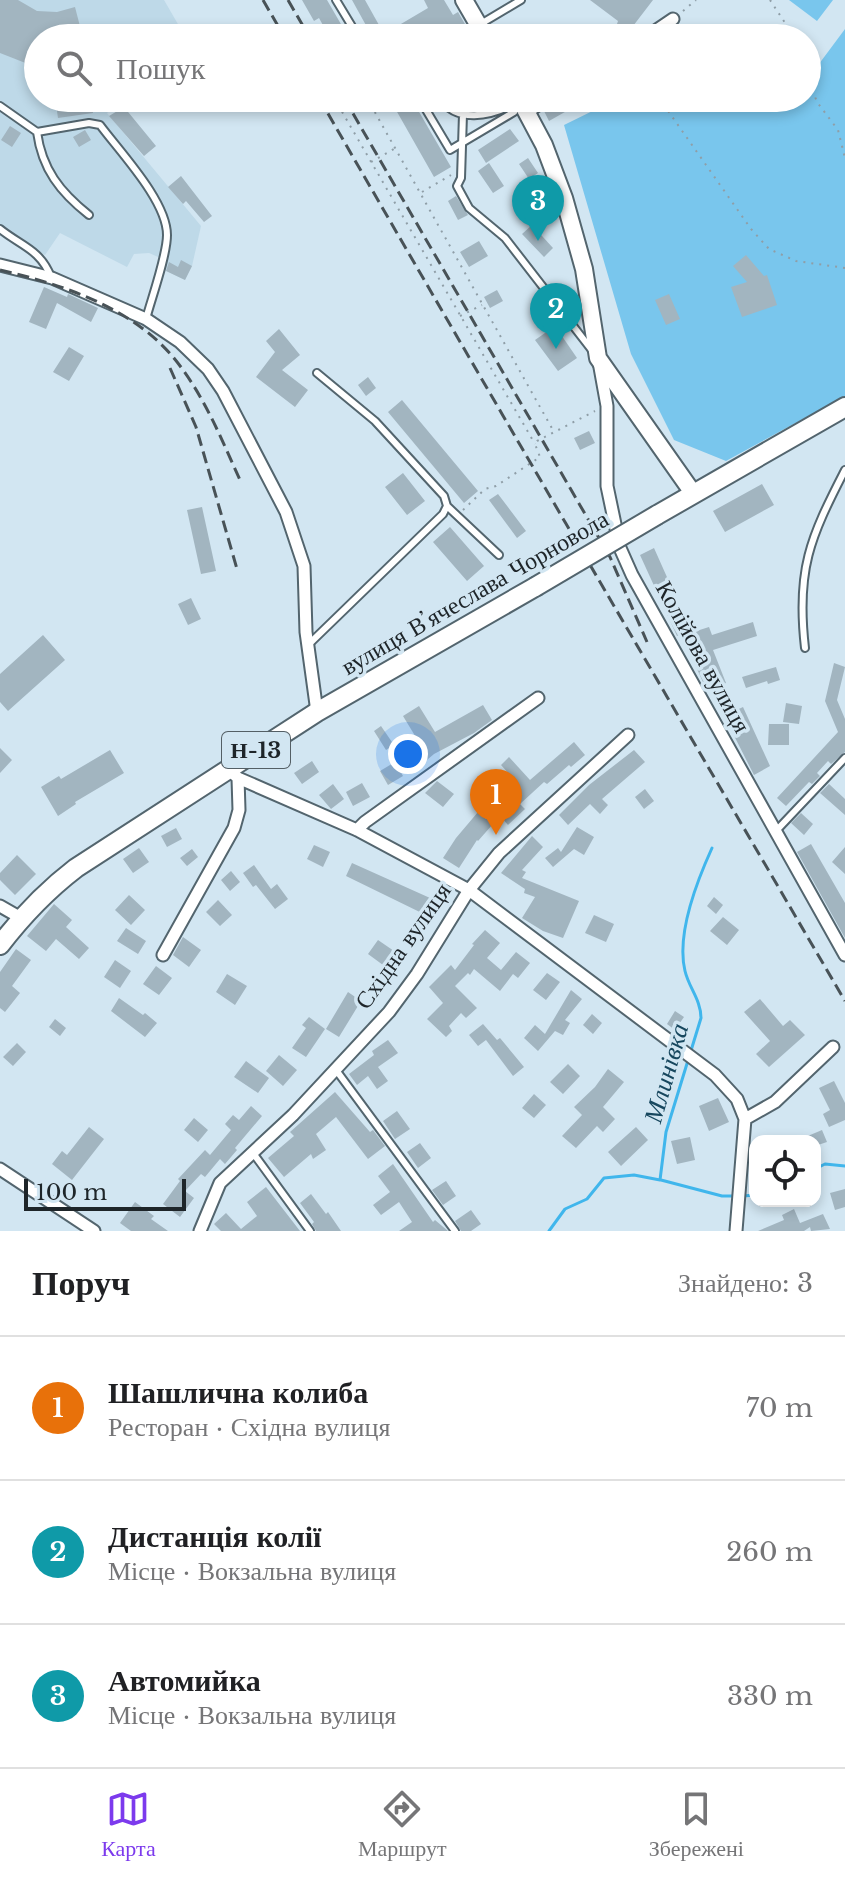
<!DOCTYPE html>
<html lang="uk">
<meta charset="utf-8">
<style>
body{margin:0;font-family:"Libre Baskerville",serif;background:#f6f6f6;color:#202124}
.controls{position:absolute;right:24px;bottom:24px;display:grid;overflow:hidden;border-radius:16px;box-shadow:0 4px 12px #0003}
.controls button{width:72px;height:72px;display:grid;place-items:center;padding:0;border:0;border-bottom:2px solid #e0e0e0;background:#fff;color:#202124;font:40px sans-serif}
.scale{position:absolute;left:24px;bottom:20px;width:162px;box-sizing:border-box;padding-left:8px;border:4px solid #1e2529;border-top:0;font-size:22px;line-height:28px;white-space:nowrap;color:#1e2529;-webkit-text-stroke:6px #d2e6f2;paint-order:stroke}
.you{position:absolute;left:408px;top:754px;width:28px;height:28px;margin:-20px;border:6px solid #fff;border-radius:50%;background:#1a73e8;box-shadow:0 0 0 12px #1a73e833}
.badge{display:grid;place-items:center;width:52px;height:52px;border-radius:50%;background:#7c3aed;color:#fff;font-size:26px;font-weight:700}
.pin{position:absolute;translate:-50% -66px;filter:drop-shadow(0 2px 4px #0008)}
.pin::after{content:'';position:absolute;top:42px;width:28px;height:24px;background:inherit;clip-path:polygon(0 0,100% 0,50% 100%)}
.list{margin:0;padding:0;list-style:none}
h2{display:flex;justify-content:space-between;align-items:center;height:104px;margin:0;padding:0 32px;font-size:34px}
h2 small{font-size:26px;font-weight:400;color:#757577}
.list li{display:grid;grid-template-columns:52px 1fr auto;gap:24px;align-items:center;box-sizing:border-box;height:144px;padding:0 32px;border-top:2px solid #e0e0e0}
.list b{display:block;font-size:30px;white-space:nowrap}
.list p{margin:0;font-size:26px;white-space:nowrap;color:#757577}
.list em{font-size:26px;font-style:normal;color:#757577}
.icon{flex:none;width:44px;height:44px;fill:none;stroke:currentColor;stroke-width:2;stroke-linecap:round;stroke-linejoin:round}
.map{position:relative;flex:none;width:845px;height:1231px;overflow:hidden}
.search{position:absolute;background:#fff;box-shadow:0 4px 12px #0003;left:24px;right:24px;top:24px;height:88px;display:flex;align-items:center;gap:20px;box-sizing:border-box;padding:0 28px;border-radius:44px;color:#757577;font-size:30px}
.sheet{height:536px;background:#fff}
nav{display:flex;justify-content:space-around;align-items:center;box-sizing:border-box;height:112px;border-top:2px solid #e0e0e0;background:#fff;font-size:22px;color:#757577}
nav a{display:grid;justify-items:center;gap:4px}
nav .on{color:#7c3aed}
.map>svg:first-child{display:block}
.built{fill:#bed9e8}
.green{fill:#79c6ed}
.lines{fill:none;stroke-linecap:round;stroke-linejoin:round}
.stream{stroke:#40b6ec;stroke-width:3}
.building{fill:#a2b5c0}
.lane-casing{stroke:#53656e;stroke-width:10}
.street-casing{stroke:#53656e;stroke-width:15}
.secondary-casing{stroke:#53656e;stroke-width:20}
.primary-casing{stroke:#53656e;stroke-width:22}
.path{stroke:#8f9ea7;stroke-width:2;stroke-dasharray:2 6;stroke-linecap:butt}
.lane{stroke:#fff;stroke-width:6}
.street{stroke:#fff;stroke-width:11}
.secondary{stroke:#fff;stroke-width:16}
.primary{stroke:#fff;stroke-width:18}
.rail{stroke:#485257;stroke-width:3;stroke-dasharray:12 6;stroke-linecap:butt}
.primary-bridge-casing{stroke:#53656e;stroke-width:22;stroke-linecap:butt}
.primary-bridge{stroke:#fff;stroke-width:18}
.labels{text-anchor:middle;stroke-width:7;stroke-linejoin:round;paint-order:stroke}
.shield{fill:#d2e6f2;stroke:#545f65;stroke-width:2}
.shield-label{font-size:22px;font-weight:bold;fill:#1e2529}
.street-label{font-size:24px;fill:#1e2529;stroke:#d2e6f2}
.water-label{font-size:26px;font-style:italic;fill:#17475e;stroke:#d2e6f2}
</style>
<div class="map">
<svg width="845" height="1231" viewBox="0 0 845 1231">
<rect width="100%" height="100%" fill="#d2e6f2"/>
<!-- built -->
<path class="built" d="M0 0H164L186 38H38V98H124L107 113 201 226 192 266 185 280 161 268 165 260 149 253 134 254 127 267 60 233 45 255 0 229Z"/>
<!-- green -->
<path class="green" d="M789 0H833L817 21Z
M845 29V396L726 461 674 440 631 354 564 125 619 98H699L706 110 727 98H807V55L813 72Z"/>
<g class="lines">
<!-- stream -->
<path class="stream" d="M815 1169 825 1164 845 1166
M661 1180 722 1196H735
M743 1196 755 1195
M549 1231 565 1209 587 1199 604 1178 634 1175 660 1180 666 1132 701 1018C701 1000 689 988 685 971 676 934 697 881 712 848"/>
</g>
<!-- building -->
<path class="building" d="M0 0H18L37 11 57 12 75 7 83 38H38V64H28L0 53Z
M302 0H327L349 38H330L319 18 314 21Z
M352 0H365L384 34 428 8 424 0H444L453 15 458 12 473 38H373Z
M590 0H653L630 30 616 27 618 21Z
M55 98H91L93 113 58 118Z
M400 98H411L451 167 434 177 392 103Z
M565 98H576L579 104 549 121 544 111Z
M124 107 156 146 144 156 109 116Z
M10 126 21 133 12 147 1 140Z
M510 129 519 141 486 163 478 150Z
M85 130 91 140 79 147 73 137Z
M528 158 538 173 529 179 519 164Z
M489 163 504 186 493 193 478 171Z
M181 176 212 216 204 222 186 201 183 204 168 187Z
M456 196 468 215 458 220 448 201Z
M532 225 553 248 544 257 522 234Z
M479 241 488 256 469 267 460 252Z
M746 255 764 276 767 275 777 305 742 317 731 287 747 282 733 266Z
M181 260 192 266 185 280 166 271 169 262 178 267Z
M44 287 67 297 68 294 98 308 91 322 57 303 46 329 29 322Z
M497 290 503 301 490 308 484 297Z
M669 294 680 319 666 325 655 300Z
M555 326 577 358 558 371 535 340Z
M279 329 300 355 282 370 308 390 295 407 256 377 275 352 266 341Z
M69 347 84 356 69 381 53 372Z
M368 377 376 388 366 396 358 385Z
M402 400 478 491 464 503 388 412Z
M589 431 595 443 580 450 574 438Z
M403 473 425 501 407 515 385 487Z
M762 484 774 505 725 532 713 511Z
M498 494 526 531 517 538 489 500Z
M202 507 216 571 201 574 187 510Z
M450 527 484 566 467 581 433 542Z
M654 548 691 631 677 636 640 555Z
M191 598 201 619 188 625 178 604Z
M753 622 757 636 713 650 726 683 707 691 693 660 695 659 687 634 709 627 712 635Z
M43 635 65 660 8 711 0 702V674Z
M834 663 845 667 837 700 845 719V752L831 764 828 761 817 773 820 776 812 784 809 782 786 806 777 798 838 732 825 701Z
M776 667 780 680 768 684 767 681 746 688 742 677Z
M786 703 802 706 799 724 783 722Z
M483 705 492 720 474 733 434 754 421 765 410 751 420 744 403 716 419 706 435 732Z
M743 707 770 766 754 775 724 716Z
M769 724H789V745H768Z
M381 726 394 745 386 750 374 731Z
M574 742 585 755 571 767 569 765 547 784 544 782 520 804 525 809 508 825 500 816 478 841 477 840 459 868 443 858 456 838 478 812 486 819 520 786 501 765 509 757 530 780Z
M0 748 12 760 0 773Z
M110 750 124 773 75 802 76 804 58 816 41 787 59 776 61 779Z
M634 750 645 762 602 799 608 805 600 814 590 804 568 825 559 815 589 785Z
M312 761 319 772 302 784 294 773Z
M395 762 403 776 388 785 380 771Z
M437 781 454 794 443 807 425 793Z
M362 783 370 797 353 806 346 792Z
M333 784 344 799 331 809 319 795Z
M829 784 845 799V815L820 793Z
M645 789 654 801 644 809 635 797Z
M801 813 813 824 804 835 791 823Z
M577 827 594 837 584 855 574 849 553 867 545 858 558 848 561 852Z
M176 828 182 839 167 847 161 836Z
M532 836 543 847 522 870 526 872 522 878 579 901 563 938 543 931 522 918 535 897 524 893 525 889 501 873Z
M811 844 845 903V938L797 852Z
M314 845 330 852 323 867 307 859Z
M845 847V874L832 862Z
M139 848 149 862 133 873 123 859Z
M192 849 198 857 187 866 180 858Z
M17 855 36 874 15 895 0 880V873Z
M352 863 439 902 432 918 346 876Z
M254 865 271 889 277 884 288 899 275 909 256 885 253 887 243 873Z
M231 871 240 882 230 891 221 880Z
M129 895 145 910 131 925 115 910Z
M714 897 723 905 716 914 707 906Z
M218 900 232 915 220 926 206 912Z
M54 904 72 920 66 927 89 948 79 959 56 939 46 951 27 936Z
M594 915 614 924 606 942 585 933Z
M723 917 739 930 727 945 710 931Z
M126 928 146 941 138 954 117 941Z
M485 930 500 943 487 958 501 970 516 952 530 963 518 978 513 974 500 991 474 969 470 975 468 973 455 986 477 1008 466 1018 461 1013 449 1026 452 1031 446 1037 427 1019 443 1003 429 987 451 965 455 970 474 945 472 944Z
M183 937 201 950 189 967 173 955Z
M378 940 394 951 383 965 368 954Z
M16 949 31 960 12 986 20 993 5 1012 0 1008V972Z
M115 960 131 971 120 988 104 977Z
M156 966 172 978 159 995 143 984Z
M547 973 560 982 546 1000 533 990Z
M227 974 247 986 235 1005 216 992Z
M571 990 582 999 565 1020 570 1023 563 1035 555 1031 538 1051 524 1038 535 1025 545 1034Z
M348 992 361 1001 339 1037 326 1029Z
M119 998 143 1015 145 1013 157 1023 145 1037 111 1011Z
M760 999 783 1026 790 1020 805 1035 769 1067 756 1054 770 1041 744 1012Z
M675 1011 684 1017 675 1030 667 1024Z
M592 1014 602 1023 593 1034 583 1025Z
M309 1017 325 1029 306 1057 292 1048 306 1028 302 1025Z
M55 1019 66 1028 60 1036 49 1027Z
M483 1024 497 1040 500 1038 524 1067 513 1076 486 1040 478 1046 469 1035Z
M388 1040 398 1053 378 1067 388 1081 377 1089 368 1076 357 1085 349 1074 374 1055 372 1051Z
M17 1043 26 1052 13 1066 3 1057Z
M279 1055 297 1070 283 1086 266 1071Z
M246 1061 269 1078 258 1093 234 1077Z
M568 1064 580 1076 563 1094 550 1082Z
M608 1069 624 1082 603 1107 615 1119 603 1132 597 1126 576 1148 562 1136 582 1115 574 1107 595 1087Z
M834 1081 845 1103V1120L829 1127 823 1114 830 1110 819 1088Z
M335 1092 370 1132 373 1130 385 1146 368 1159 336 1117 316 1134 326 1150 313 1159 311 1154 284 1177 268 1158 294 1136 290 1132Z
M534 1094 546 1105 534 1118 522 1108Z
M718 1098 729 1122 709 1131 699 1106Z
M251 1106 262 1116 235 1148 237 1150 225 1164 220 1159 205 1177 201 1174 185 1191 194 1198 180 1217 163 1204 180 1181 178 1179 205 1150 210 1155 231 1130 225 1124 233 1115 239 1120Z
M397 1111 410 1129 395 1139 383 1121Z
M194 1118 208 1130 198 1142 184 1130Z
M89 1127 104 1139 72 1180 52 1164 62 1151 67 1155Z
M636 1127 648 1140 621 1166 608 1152Z
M822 1130 827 1142 815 1146V1141H796Z
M690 1137 695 1160 677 1164 671 1141Z
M420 1143 431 1158 418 1168 407 1152Z
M393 1164 433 1222 435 1220 448 1231H399L412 1222 399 1202 381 1215 373 1205 390 1192 378 1176Z
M446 1181 456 1196 443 1205 432 1190Z
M266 1187 300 1231H221L214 1224 226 1213 241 1229 257 1216 247 1202Z
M845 1189V1207L835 1210 830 1193Z
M311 1194 326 1214 328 1212 341 1231H316L312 1224 314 1222 300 1203Z
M135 1202 154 1216 151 1219 168 1231H131L120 1223Z
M794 1209 800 1223 823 1214 830 1229 811 1231 810 1227 804 1231H758L784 1220 782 1215Z
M471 1210 481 1224 471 1231H461L455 1221Z"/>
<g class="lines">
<!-- lane casing -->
<g class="lane-casing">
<path id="lane" d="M336 0 359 38
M479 25 521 0
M419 98 450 150 514 112 506 98
M440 98C456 124 491 116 514 104
M485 98 492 105 502 108
M0 106 37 132 89 123 100 125C120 152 167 201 167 235 167 255 152 297 146 319
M463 114 461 178 457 186 469 208 505 238 591 349
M37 132C42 169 60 192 89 215
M0 229C21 246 40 249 51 277
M447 506 499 555
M308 645 443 514 447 506 444 496 375 421 317 373
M805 648C796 570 810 538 845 470
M775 832 845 758
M336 1070 455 1231
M253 1153 310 1231"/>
</g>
<!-- street casing -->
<g class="street-casing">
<path id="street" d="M645 38 673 19
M527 112 549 98
M0 265 52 278 146 319 180 342 208 369 223 391 286 512 304 566 306 632 317 712
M599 362 607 406V486L620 548 632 575 845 955
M227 768 238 778 357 830 469 890 715 1075 737 1099 745 1119 736 1231
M357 830 365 822 538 698
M0 906 21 918
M163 955 234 828 239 810 238 778
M745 1119 775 1102 833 1047
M0 1169 94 1231
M200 1231 220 1183 293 1115 389 1012 417 974 469 890 499 853 628 735"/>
</g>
<!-- secondary casing -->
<g class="secondary-casing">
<path id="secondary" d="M464 0 486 38
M519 98 544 145 564 198 584 269 598 358 693 493"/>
</g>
<!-- primary casing -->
<g class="primary-casing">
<path id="primary" d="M657 515 845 407
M0 945C23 915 46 891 76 868L317 712 535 587"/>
</g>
<!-- path -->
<path class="path" d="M770 0 795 38
M683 11 696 0
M807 75 817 102 838 130 845 158
M334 98 535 444
M367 98 554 432
M659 98 751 229 769 249 796 261 845 268
M371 103 379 98
M371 162 394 149
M422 192 451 175
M460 316 482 305
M463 510 485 489 496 486 540 457 535 444 537 441 595 411"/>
<!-- lane -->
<use href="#lane" class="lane"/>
<!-- street -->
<use href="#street" class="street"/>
<!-- secondary -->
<use href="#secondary" class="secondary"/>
<!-- primary -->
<use href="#primary" class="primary"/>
<!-- rail -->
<path class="rail" d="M263 0 285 38
M288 0 310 38
M319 98C493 400 669 700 845 1001
M344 98 610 557 647 642
M0 270C61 284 131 307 173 357 203 393 221 438 240 480
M170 368 196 427 237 569"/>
<!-- primary-bridge casing -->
<g class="primary-bridge-casing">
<path id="primary-bridge" d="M535 587 657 515"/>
</g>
<!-- primary-bridge -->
<use href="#primary-bridge" class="primary-bridge"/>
</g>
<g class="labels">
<!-- shield labels -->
<rect class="shield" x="222" y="732" width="68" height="36" rx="6"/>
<g class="shield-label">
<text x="256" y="758">Н-13</text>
</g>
<!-- street labels -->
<g class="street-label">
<text transform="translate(475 593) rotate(-30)" y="8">вулиця Вʼячеслава Чорновола</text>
<text transform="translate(703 657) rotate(61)" y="8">Колійова вулиця</text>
<text transform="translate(403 946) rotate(-55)" y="8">Східна вулиця</text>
</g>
<!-- water labels -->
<g class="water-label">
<text transform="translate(666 1073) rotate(-74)" y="9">Млинівка</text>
</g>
</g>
</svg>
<div class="controls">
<button><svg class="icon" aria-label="locate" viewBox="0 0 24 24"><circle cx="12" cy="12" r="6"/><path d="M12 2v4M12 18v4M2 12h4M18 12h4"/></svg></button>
</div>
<div class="scale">100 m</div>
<div class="you"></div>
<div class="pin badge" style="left:496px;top:835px;background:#e8710a">1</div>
<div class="pin badge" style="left:556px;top:349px;background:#0f9aa8">2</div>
<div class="pin badge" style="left:538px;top:241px;background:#0f9aa8">3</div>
<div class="search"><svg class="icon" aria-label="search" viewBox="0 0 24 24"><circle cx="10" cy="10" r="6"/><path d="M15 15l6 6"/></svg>Пошук</div>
</div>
<section class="sheet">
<h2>Поруч<small>Знайдено: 3</small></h2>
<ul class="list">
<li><span class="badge" style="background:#e8710a">1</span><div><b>Шашлична колиба</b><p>Ресторан · Східна вулиця</p></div><em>70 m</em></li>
<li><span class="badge" style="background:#0f9aa8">2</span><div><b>Дистанція колії</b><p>Місце · Вокзальна вулиця</p></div><em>260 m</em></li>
<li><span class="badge" style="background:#0f9aa8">3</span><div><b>Автомийка</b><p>Місце · Вокзальна вулиця</p></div><em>330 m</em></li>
</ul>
</section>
<nav>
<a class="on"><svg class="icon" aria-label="map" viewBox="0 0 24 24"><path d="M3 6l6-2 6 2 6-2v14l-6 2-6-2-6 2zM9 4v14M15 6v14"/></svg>Карта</a>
<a><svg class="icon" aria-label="directions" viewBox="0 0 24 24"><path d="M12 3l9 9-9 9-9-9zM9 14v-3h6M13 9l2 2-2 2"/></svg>Маршрут</a>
<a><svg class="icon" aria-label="saved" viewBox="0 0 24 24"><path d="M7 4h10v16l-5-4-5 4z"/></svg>Збережені</a>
</nav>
